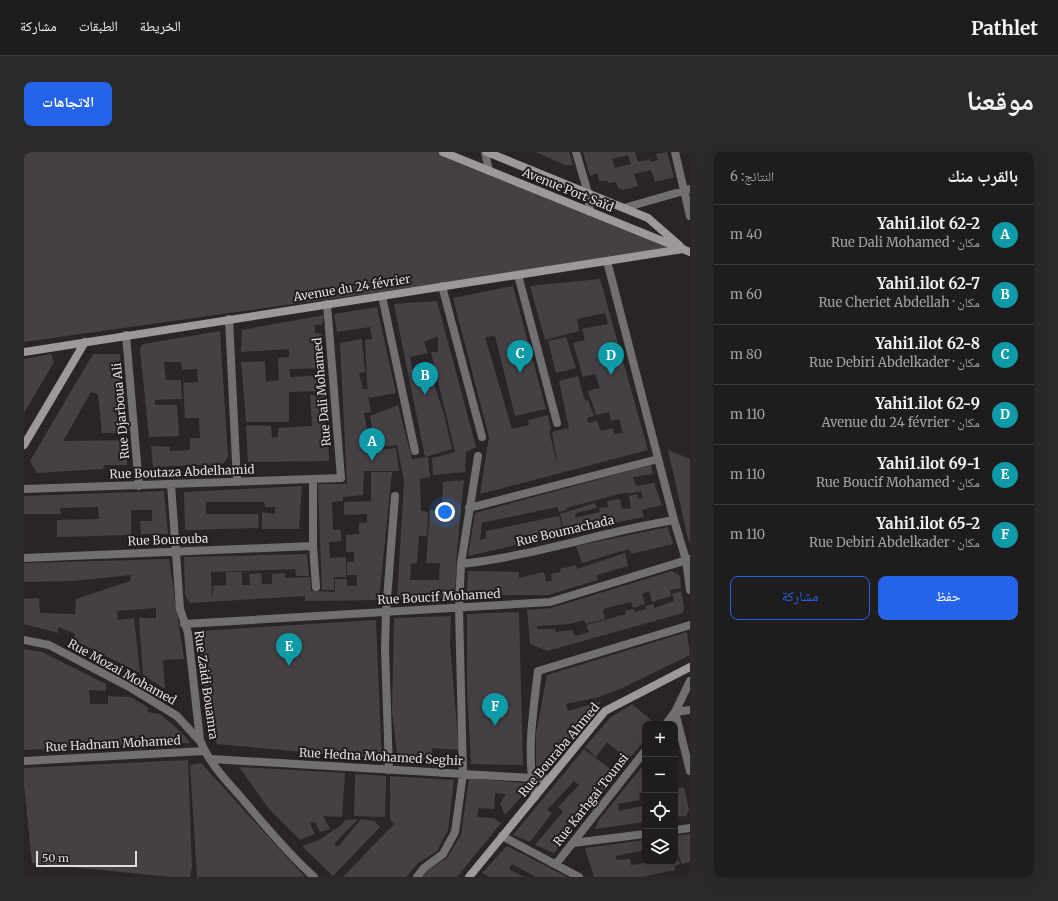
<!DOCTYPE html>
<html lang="ar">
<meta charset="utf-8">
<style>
body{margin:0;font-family:Merriweather,"Noto Naskh Arabic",serif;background:#2c292a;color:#f1f3f6;direction:rtl}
.controls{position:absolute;right:12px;bottom:12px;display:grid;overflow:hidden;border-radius:8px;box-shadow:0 4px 16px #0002}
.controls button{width:36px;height:36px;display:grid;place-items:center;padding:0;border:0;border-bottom:1px solid #3c3a3b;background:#1f1c1d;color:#f1f3f6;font:20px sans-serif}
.scale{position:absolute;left:12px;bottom:10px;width:101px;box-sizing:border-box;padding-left:4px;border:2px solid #dfdcde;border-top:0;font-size:11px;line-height:14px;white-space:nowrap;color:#dfdcde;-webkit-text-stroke:3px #1f1b1e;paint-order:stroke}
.you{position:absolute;left:421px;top:360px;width:14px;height:14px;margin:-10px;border:3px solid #fff;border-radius:50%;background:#1a73e8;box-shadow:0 0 0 6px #1a73e833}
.badge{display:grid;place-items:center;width:26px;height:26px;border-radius:50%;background:#2563eb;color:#fff;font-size:13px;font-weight:700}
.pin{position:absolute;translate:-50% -33px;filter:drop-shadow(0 1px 2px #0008)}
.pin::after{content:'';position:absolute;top:21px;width:14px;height:12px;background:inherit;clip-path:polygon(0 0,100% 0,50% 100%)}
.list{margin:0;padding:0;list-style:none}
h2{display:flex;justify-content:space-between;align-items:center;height:52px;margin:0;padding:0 16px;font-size:17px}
h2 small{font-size:13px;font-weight:400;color:#a1a1a4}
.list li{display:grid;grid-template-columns:26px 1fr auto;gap:12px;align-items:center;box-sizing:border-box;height:60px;padding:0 16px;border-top:1px solid #3c3a3b}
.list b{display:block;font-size:15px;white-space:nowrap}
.list p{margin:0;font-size:13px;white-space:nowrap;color:#a1a1a4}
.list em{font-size:13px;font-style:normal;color:#a1a1a4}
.actions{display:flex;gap:8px;padding:12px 16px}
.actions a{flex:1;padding:9px 0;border:1px solid #2563eb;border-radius:8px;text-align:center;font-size:14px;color:#2563eb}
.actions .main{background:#2563eb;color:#fff}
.icon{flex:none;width:22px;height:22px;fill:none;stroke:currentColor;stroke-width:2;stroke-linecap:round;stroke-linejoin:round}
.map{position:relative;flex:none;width:666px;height:725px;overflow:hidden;direction:ltr;border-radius:8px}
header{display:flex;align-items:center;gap:24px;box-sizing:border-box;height:56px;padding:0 20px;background:#1f1c1d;border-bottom:1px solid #3c3a3b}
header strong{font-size:19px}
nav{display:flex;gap:22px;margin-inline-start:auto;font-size:14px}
.intro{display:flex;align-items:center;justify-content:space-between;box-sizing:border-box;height:96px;padding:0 24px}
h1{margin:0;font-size:28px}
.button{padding:10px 18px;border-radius:8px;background:#2563eb;color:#fff;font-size:14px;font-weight:700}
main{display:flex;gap:24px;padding:0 24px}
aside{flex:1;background:#1f1c1d;border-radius:8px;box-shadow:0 4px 16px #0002}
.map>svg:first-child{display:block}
.building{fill:#454043;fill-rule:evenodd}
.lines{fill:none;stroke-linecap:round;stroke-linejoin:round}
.street{stroke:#716f70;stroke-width:8}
.secondary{stroke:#9c989b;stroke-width:8}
.labels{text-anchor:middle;stroke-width:4;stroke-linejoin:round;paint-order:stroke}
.street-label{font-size:12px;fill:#dfdcde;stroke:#1f1b1e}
</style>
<header>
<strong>Pathlet</strong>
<nav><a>الخريطة</a><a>الطبقات</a><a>مشاركة</a></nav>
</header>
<div class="intro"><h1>موقعنا</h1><a class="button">الاتجاهات</a></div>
<main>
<aside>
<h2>بالقرب منك<small>النتائج: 6</small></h2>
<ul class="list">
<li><span class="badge" style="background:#0f9aa8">A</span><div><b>Yahi1.ilot 62-2</b><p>مكان · Rue Dali Mohamed</p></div><em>40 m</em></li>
<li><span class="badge" style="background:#0f9aa8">B</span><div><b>Yahi1.ilot 62-7</b><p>مكان · Rue Cheriet Abdellah</p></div><em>60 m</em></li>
<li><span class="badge" style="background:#0f9aa8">C</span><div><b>Yahi1.ilot 62-8</b><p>مكان · Rue Debiri Abdelkader</p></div><em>80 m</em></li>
<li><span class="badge" style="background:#0f9aa8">D</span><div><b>Yahi1.ilot 62-9</b><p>مكان · Avenue du 24 février</p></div><em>110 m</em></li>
<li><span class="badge" style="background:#0f9aa8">E</span><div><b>Yahi1.ilot 69-1</b><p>مكان · Rue Boucif Mohamed</p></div><em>110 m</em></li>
<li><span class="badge" style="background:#0f9aa8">F</span><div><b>Yahi1.ilot 65-2</b><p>مكان · Rue Debiri Abdelkader</p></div><em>110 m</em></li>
</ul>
<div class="actions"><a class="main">حفظ</a><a>مشاركة</a></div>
</aside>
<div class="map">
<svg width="666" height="725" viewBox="0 0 666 725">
<rect width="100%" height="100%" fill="#292527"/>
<!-- building -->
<path class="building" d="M0 0H420L659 97 0 190Z
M512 0H545L549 13H541Z
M559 0H611L614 10 626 7 627 10 634 8 632 2 643 0 650 25 631 30 627 18 610 22 614 34 599 38 594 36 592 30 584 31V29H575L573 21 566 24ZM604 3 607 12 591 16 588 7Z
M576 127 624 298 456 342 465 285 429 146 489 134 522 257 491 264 471 184 461 185 488 277 505 273 504 268 524 263 527 278 525 279 534 315 528 280 545 276 535 229 554 224 561 249 564 248 570 264 563 266 564 271 573 269 577 279 589 276 590 282 599 281 595 267 587 269 585 260 572 263 564 239 576 236 571 222 559 225 549 191 561 188 558 177 584 172 581 161 553 167 555 179 521 188 506 134Z
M413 149 452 295 442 300 441 320 409 323 408 306 431 300 407 200H414V184L400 190 404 201 386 205 388 217 401 215 402 224H407L420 262 428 297 401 305 370 152Z
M353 155 372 241 344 246 341 188 348 187 346 175 313 180 310 162Z
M300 163 298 173H291V181L298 182 301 216 266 217V225L301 223 303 239 265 240V270H222L217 210 241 209 242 230 255 228 254 206 265 205V197L217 200 218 178Z
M196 179 204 305 199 312 129 315 127 294 146 295V299L166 298V286H176L175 266H161L159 231 174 230 173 217 158 218 157 210H140L142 228H157L158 247 131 248V253H153L155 284 125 285 116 197 119 192Z
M542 185 552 216 532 221 524 189Z
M338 187 341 220 335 221 339 237H343L347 260 340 261 347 299 372 296 375 319H340L339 343 319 345V349L308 350 309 378H317V389L305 390 306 406 322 405V425H310V438H298L294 332H323L316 191Z
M27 202 30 210 0 261V207Z
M69 202H96L101 281H78L74 242 67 240 39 289 102 288 103 313H80L79 317 13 321 6 309Z
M302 242 305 309 224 310 222 273 247 274 248 286 254 285V276L288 274 286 243Z
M374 253 388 307 404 305 406 325 396 327 397 359 404 360 403 384H395L393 411 387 412 386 428H415L416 411H402L406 358H418L419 330 440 328 433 399 431 445 373 448 380 329 373 293 351 296 346 264Z
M644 298 666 307V391H665Z
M627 313 629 322 609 325 612 334 630 331 638 353 618 358 620 365 549 379 548 376 540 378 536 362 571 351 573 356 552 361 551 366 576 360 575 356 584 355 583 349 596 347 598 357 607 356 605 344 613 342 614 347 619 346 617 339 604 342 603 340 542 356 543 358 535 360 533 355 458 371 456 388 462 386V379L535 364 540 382 444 404 451 361Z
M347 320H368L355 448 281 449V444L166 451 161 443 160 405 283 402 285 424H272L271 417 187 420 188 448 189 434 202 433V420H218V433H226L225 422 237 421 238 432H248V422L261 421V426L286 425 287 439 311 440V427H323V434H333V423H323V410H330V400H322V383L335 382V371L343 370V362L320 363V350L347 349Z
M278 334 275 377H238V360L251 362V355H241L240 350H182V362H234L235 376 161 378 160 340Z
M140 339 144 382H117L116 369H128V358H107V383L33 385V368L75 367 74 355 36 356 37 362H0V344Z
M644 375 649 392 607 402 605 397 558 411 552 394Z
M601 401 604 414 573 423 574 428 524 443H443L444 419 495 420V426L520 420 522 430 528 429 527 422 537 420 536 417 552 413 553 417Z
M145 407 160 507 139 508 141 537 119 523 115 466H132V456L93 459 94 468 110 466 116 521 50 488 51 482 34 475V481L0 472V447L15 446 16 461 51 462 52 447 106 429 107 423 48 429 0 430V411Z
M648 419 656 424 657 436 646 438 647 444 628 450 625 439 618 442 621 452 609 456 607 450 579 457 581 467 562 472 560 468 546 472 513 474V477H531L532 480 548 478 551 484 565 480 562 473 602 462 601 459 610 457 611 460 622 457 621 454 629 452 630 456 650 449 648 442 657 439 660 455 659 461 523 499 506 492 503 458 527 456Z
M495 460 499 613 447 612 443 535V462Z
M427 464 426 493 435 598 408 596 409 611 374 609 368 560 370 466Z
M352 468 358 609 316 608 313 603 193 592 180 549 174 479Z
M663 480 666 503 596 537 575 545 542 552 544 559 578 549 523 614H512V582L523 523Z
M0 497 18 500 82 532V539L65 538 66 552H84V544L107 545 123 555 124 560 136 562 159 582 166 591 0 598Z
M608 552 632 572H621V588L604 608 583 590 572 605 561 595 586 566Z
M560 597 594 623 530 701 511 693 539 660 534 655 555 633 550 629 523 658 528 661 506 690 489 683Z
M164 608 168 715 166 725H146L8 711 0 633V616Z
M177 611 281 725H173L166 613Z
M621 611V639L615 641 616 648 594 652 595 659 618 654 617 649 621 648V670L571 677 575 668Z
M215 615 321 621 318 665 299 664 306 677 296 680 291 670 286 671 291 682 276 688 245 657Z
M331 622 362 624 361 665 330 664Z
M366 624 430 628 424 678 413 699 394 711 382 725H319L370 672 366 668Z
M445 626 501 631 499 643 481 663 476 651 482 642 471 641 470 657 455 656 453 665 469 666 477 671 433 725H399L403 719 423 706 437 683Z
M660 635 665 658 662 664 651 665V637Z
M334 667 310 692 314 695 337 667 350 669 356 675 309 724 278 694 295 688 316 674 322 668Z
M666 682V710L658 712 651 695V684Z
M621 688V698L592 704V708L606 707 607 713 629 710H651V701L656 712 650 714 651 718 618 725H570L561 696Z
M483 694 526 716 543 725H512L488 712 485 717 500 725H466L458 721Z"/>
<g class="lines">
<!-- street -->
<path class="street" d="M461 0 465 19
M552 0 564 41 566 60
M651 0 666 64
M600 56 666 37
M583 109 650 368 662 408 666 438
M494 123 533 271
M418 134 458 285
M358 144 391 299
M205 167 213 330
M102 183 115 334
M289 328V394L292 435
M147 332 156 457 164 481 176 588C185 612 205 631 221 650 243 676 265 702 290 725
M0 337 317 326 303 152
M445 356 634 307
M0 406 289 394
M437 412C509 404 578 380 650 368
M160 472 526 450 666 407
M0 488 25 493 107 536 153 564 175 588
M666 558 651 560 666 619
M642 572 651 560 666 529
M187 607 525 627
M0 609 180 599
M365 618 361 497 362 460 371 344
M511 645C502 603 509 561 514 519L666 473
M651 678 666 676
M478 684 555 725
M549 691 621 682
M532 712 621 599
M393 725 400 716 419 702 431 680 439 622 435 456 437 412 454 304"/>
<!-- secondary -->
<path class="secondary" d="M419 0 666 100
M463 0 624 66 656 94
M0 200 659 97
M0 293 61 190
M445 725 581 559 666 515"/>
</g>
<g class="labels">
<!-- street labels -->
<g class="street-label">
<text transform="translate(544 38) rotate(22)" y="4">Avenue Port Saïd</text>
<text transform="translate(328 136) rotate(-9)" y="4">Avenue du 24 février</text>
<text transform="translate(298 240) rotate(-95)" y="4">Rue Dali Mohamed</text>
<text transform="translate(97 259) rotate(-95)" y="4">Rue Djarboua Ali</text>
<text transform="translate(158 320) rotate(-2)" y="4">Rue Boutaza Abdelhamid</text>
<text transform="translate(541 379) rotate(-13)" y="4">Rue Boumachada</text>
<text transform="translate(144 388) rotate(-2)" y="4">Rue Bourouba</text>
<text transform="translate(415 445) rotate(-3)" y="4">Rue Boucif Mohamed</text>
<text transform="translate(98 520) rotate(29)" y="4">Rue Mozai Mohamed</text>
<text transform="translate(182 533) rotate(82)" y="4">Rue Zaidi Bouamra</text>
<text transform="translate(89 592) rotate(-3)" y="4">Rue Hadnam Mohamed</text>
<text transform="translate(535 598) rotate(-50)" y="4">Rue Bouraba Ahmed</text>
<text transform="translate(357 605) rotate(3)" y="4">Rue Hedna Mohamed Seghir</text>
<text transform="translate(567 648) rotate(-52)" y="4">Rue Karhgai Tounsi</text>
</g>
</g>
</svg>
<div class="controls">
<button>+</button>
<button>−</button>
<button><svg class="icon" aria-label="locate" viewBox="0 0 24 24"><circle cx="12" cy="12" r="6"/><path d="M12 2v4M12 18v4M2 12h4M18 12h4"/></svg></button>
<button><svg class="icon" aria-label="layers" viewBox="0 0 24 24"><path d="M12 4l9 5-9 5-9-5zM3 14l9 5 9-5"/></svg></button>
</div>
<div class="scale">50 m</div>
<div class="you"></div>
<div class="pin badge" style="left:348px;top:309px;background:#0f9aa8">A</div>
<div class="pin badge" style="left:401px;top:243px;background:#0f9aa8">B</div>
<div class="pin badge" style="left:496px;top:221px;background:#0f9aa8">C</div>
<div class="pin badge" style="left:587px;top:223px;background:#0f9aa8">D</div>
<div class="pin badge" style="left:265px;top:514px;background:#0f9aa8">E</div>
<div class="pin badge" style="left:471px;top:574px;background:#0f9aa8">F</div>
</div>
</main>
